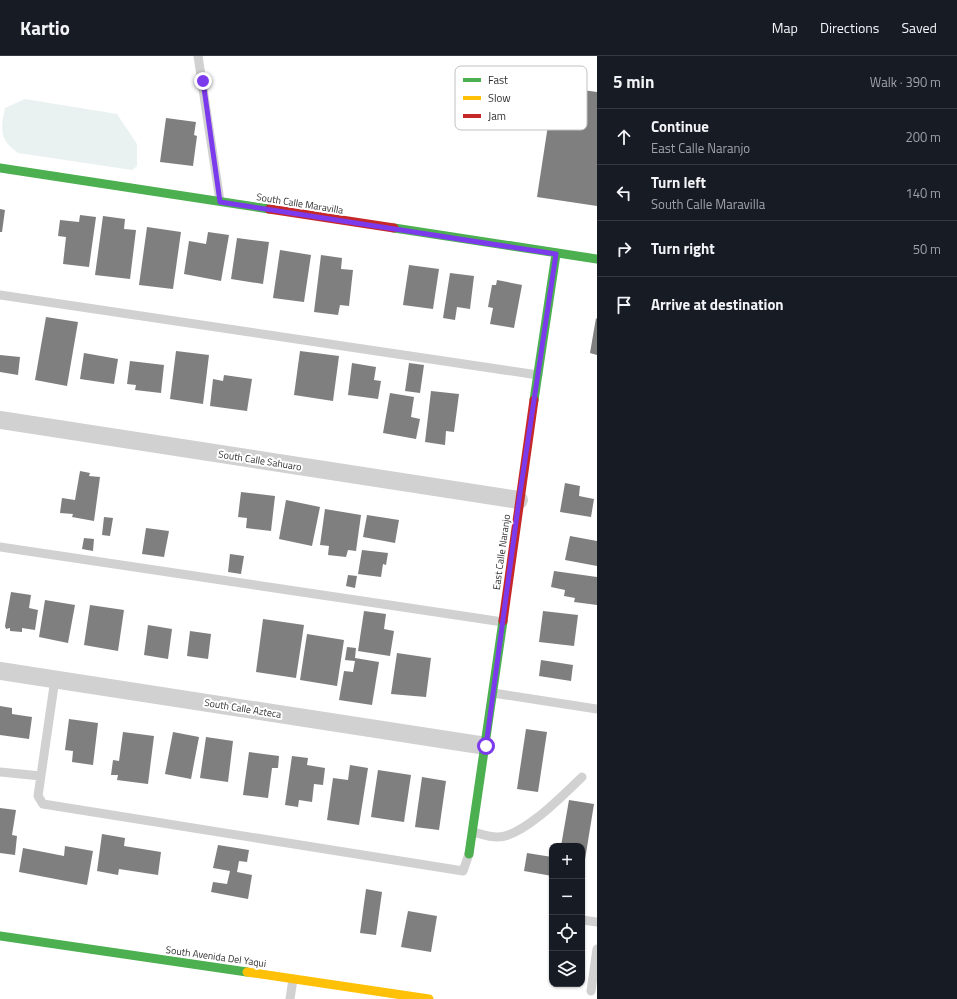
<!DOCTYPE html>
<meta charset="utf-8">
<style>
body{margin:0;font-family:"Titillium Web",sans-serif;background:#242831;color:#f1f3f6}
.controls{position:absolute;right:12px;bottom:12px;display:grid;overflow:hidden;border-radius:8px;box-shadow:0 1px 3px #0004}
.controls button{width:36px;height:36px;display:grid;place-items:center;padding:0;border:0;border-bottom:1px solid #363941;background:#171b24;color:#f1f3f6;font:20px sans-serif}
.stop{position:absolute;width:12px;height:12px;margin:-9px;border:3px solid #7c3aed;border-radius:50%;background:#fff}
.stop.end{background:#7c3aed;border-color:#fff;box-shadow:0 1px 4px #0008}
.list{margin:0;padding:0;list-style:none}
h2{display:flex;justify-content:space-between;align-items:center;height:52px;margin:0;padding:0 16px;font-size:17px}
h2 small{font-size:13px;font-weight:400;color:#9ea1a6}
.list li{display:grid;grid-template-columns:26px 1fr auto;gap:12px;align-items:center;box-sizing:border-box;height:56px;padding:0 16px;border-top:1px solid #363941}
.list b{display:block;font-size:15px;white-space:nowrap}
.list p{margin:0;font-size:13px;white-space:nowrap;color:#9ea1a6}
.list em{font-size:13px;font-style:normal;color:#9ea1a6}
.icon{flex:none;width:22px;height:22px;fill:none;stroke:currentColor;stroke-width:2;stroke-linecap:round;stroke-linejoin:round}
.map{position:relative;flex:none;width:597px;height:943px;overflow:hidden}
header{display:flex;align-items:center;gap:24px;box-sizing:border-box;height:56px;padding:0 20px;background:#171b24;border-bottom:1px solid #363941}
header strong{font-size:19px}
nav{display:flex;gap:22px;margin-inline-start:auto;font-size:14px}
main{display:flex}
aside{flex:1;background:#171b24}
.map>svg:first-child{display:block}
.green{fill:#eaf1f1}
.building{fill:#7f7f7f}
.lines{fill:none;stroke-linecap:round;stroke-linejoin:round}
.lane{stroke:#d1d1d1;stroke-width:9}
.street{stroke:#d1d1d1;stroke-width:18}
.fast{stroke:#4caf50;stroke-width:9}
.slow{stroke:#ffc107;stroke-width:9}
.jam{stroke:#c62828;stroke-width:9}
.route{stroke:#7c3aed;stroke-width:5}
.labels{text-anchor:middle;stroke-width:4;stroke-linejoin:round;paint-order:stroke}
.street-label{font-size:10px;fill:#2f2f2f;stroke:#fff}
.key{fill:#fff;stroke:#c1c1c1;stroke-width:1}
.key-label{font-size:11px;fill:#2f2f2f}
</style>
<header>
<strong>Kartio</strong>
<nav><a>Map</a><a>Directions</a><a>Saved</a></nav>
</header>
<main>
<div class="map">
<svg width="597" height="943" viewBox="0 0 597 943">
<rect width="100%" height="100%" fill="#fff"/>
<!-- green -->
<path class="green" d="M25 43 117 58 137 88V110L132 114 18 97C0 84 0 74 5 52Z"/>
<!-- building -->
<path class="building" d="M554 30 597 36V150L537 141Z
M166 62 196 66 194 79 197 80 193 110 160 106Z
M0 153 5 154 2 176H0Z
M80 159 96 161 89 211 63 208 66 181 58 180 60 164 79 166Z
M103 160 125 163 124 173 136 174 130 223 95 219Z
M147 171 181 176 173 233 139 229Z
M208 176 229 179 221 225 184 218 189 185 206 188Z
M237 182 269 186 263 228 231 223Z
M280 194 311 199 304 246 273 242Z
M321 199 342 202 341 213 353 214 349 250 340 249 338 259 314 256Z
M409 209 439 213 433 253 403 249Z
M450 217 474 220 470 253 457 251 455 264 443 262Z
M497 224 522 229 514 272 490 268 493 252 488 251 492 229H496Z
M46 261 78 266 67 330 35 324Z
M596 262 597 263V299L590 297Z
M176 295 209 299 203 348 170 343Z
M300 295 339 300 333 345 294 339Z
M84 297 118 303 114 328 80 323Z
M0 299 20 301 18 319 0 316Z
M130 305 164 309 161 337 135 334 136 329 127 328Z
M352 307 376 311 374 324 381 325 378 343 348 339Z
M409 307 424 309 420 337 405 335Z
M224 319 252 323 247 355 210 350 213 323 223 325Z
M431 335 459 338 454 376 446 375 445 389 425 386Z
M390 337 414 341 411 361 420 363 416 383 383 377Z
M80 415 90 417 89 420 100 421 94 465 72 461 73 458 60 457 62 442 75 444Z
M565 427 580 430 579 440 594 443 591 461 560 456Z
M241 436 275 440 271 475 246 472 247 462 238 461Z
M286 444 320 451 312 490 279 483Z
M325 453 361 459 356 495 348 494 346 501 328 499 329 490 320 489Z
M367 459 399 464 395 487 363 481Z
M104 461 113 462 110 480 102 479Z
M146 472 169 475 164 501 142 498Z
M570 480 597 485V510L565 504Z
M84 482 94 483 93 495 82 493Z
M362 494 388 497 386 509 383 508 381 521 358 518Z
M230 498 244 500 241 518 228 516Z
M554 515 597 521V549L574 546 575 542 564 540 565 534 551 531Z
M348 519 357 520 355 532 346 530Z
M11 536 31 539 29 552 38 554 35 574 22 572V576L10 575V572L6 573 5 570Z
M45 544 75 549 68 587 39 581Z
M90 549 124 554 118 595 84 589Z
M364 555 386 558 384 573 394 575 390 600 358 595Z
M543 555 578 559 574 590 539 586Z
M263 563 304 569 296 622 256 616Z
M148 569 172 573 168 603 144 599Z
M190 575 211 578 208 603 187 600Z
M307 578 344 584 337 630 300 624Z
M347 591 356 592 355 602 379 606 372 649 339 644 344 615 353 616 355 605 345 604Z
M397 597 431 602 426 641 391 638Z
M541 604 573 609 571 625 539 620Z
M0 650 12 652V658L32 661 29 683 0 679Z
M69 663 98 667 93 709 72 706 73 695 65 694Z
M526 673 547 676 538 736 517 733Z
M123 676 154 680 148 728 117 724 118 719H111L113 704 119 705Z
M173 676 199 681 191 723 165 718Z
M206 681 233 685 228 726 200 722Z
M249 696 279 700 278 712H272L268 742 243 739Z
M292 700 308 702 307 709 325 712 323 729 314 728 312 746 299 744 298 751 285 749Z
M350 709 368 712 359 769 327 764 333 722 348 724Z
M378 714 411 719 404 766 371 761Z
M422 721 446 725 439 774 415 771Z
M569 744 594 748 583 816 582 790H561Z
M0 752 16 754 12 779 17 780 15 799 0 797Z
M102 778 125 782 124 790 161 796 158 819 119 813 118 819 97 815Z
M218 789 249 794 247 806 239 805 237 816 252 819 248 843 211 836 213 826 227 828 230 815 213 812Z
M65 790 93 795 87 829 19 816 23 792 64 800Z
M527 797 552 801V820L524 815Z
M366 833 382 836 376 879 360 877Z
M408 855 437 860 431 896 401 891Z"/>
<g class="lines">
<!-- lane -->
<path class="lane" d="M198 0 220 145
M0 239 538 319
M0 491 503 566
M55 623 38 740 43 748 463 815 469 798
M493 637 597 653
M0 716 41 720
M473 776C481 778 489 781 497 781 522 782 564 738 582 721
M582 864 597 866
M591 935 597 893
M290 943 293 923"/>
<!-- street -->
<path class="street" d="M0 364 519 444
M0 615 486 690"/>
<!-- fast -->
<path class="fast" d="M0 112 269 153
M394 172 597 203
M534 344 556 198
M469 798 503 565
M0 880 247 916"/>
<!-- slow -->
<path class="slow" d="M247 916 429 943"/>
<!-- jam -->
<path class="jam" d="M269 153 394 172
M503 565 534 344"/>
</g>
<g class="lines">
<!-- route -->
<path class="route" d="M203 25 220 146 556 198 519 444 486 690"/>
</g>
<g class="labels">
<!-- street labels -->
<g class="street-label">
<text transform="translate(300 147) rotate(9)" y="4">South Calle Maravilla</text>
<text transform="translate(260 404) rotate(9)" y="4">South Calle Sahuaro</text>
<text transform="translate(501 496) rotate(-82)" y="4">East Calle Naranjo</text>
<text transform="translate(243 652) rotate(9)" y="4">South Calle Azteca</text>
<text transform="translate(216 900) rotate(8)" y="4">South Avenida Del Yaqui</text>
</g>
</g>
<!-- legend -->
<rect x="455" y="10" width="132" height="64" rx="6" class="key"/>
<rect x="463" y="22" width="18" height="4" fill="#4caf50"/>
<rect x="463" y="40" width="18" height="4" fill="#ffc107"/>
<rect x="463" y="58" width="18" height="4" fill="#c62828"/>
<g class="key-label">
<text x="488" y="28">Fast</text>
<text x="488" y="46">Slow</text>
<text x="488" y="64">Jam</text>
</g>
</svg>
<div class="controls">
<button>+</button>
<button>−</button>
<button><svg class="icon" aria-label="locate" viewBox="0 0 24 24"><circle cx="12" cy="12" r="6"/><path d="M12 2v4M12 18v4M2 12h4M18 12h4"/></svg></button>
<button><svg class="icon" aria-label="layers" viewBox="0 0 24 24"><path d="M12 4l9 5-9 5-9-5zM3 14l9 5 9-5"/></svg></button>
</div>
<div class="stop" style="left:486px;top:690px"></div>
<div class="stop end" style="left:203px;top:25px"></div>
</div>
<aside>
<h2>5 min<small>Walk · 390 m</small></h2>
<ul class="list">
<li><svg class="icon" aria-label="ahead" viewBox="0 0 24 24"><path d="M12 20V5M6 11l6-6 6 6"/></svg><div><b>Continue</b><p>East Calle Naranjo</p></div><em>200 m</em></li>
<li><svg class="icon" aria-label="left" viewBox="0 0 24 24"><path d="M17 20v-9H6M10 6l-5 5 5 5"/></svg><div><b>Turn left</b><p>South Calle Maravilla</p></div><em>140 m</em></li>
<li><svg class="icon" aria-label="right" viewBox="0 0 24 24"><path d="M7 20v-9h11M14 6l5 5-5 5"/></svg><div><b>Turn right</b></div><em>50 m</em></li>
<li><svg class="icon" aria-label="arrive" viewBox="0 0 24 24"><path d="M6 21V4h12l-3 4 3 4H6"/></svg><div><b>Arrive at destination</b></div></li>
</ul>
</aside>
</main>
